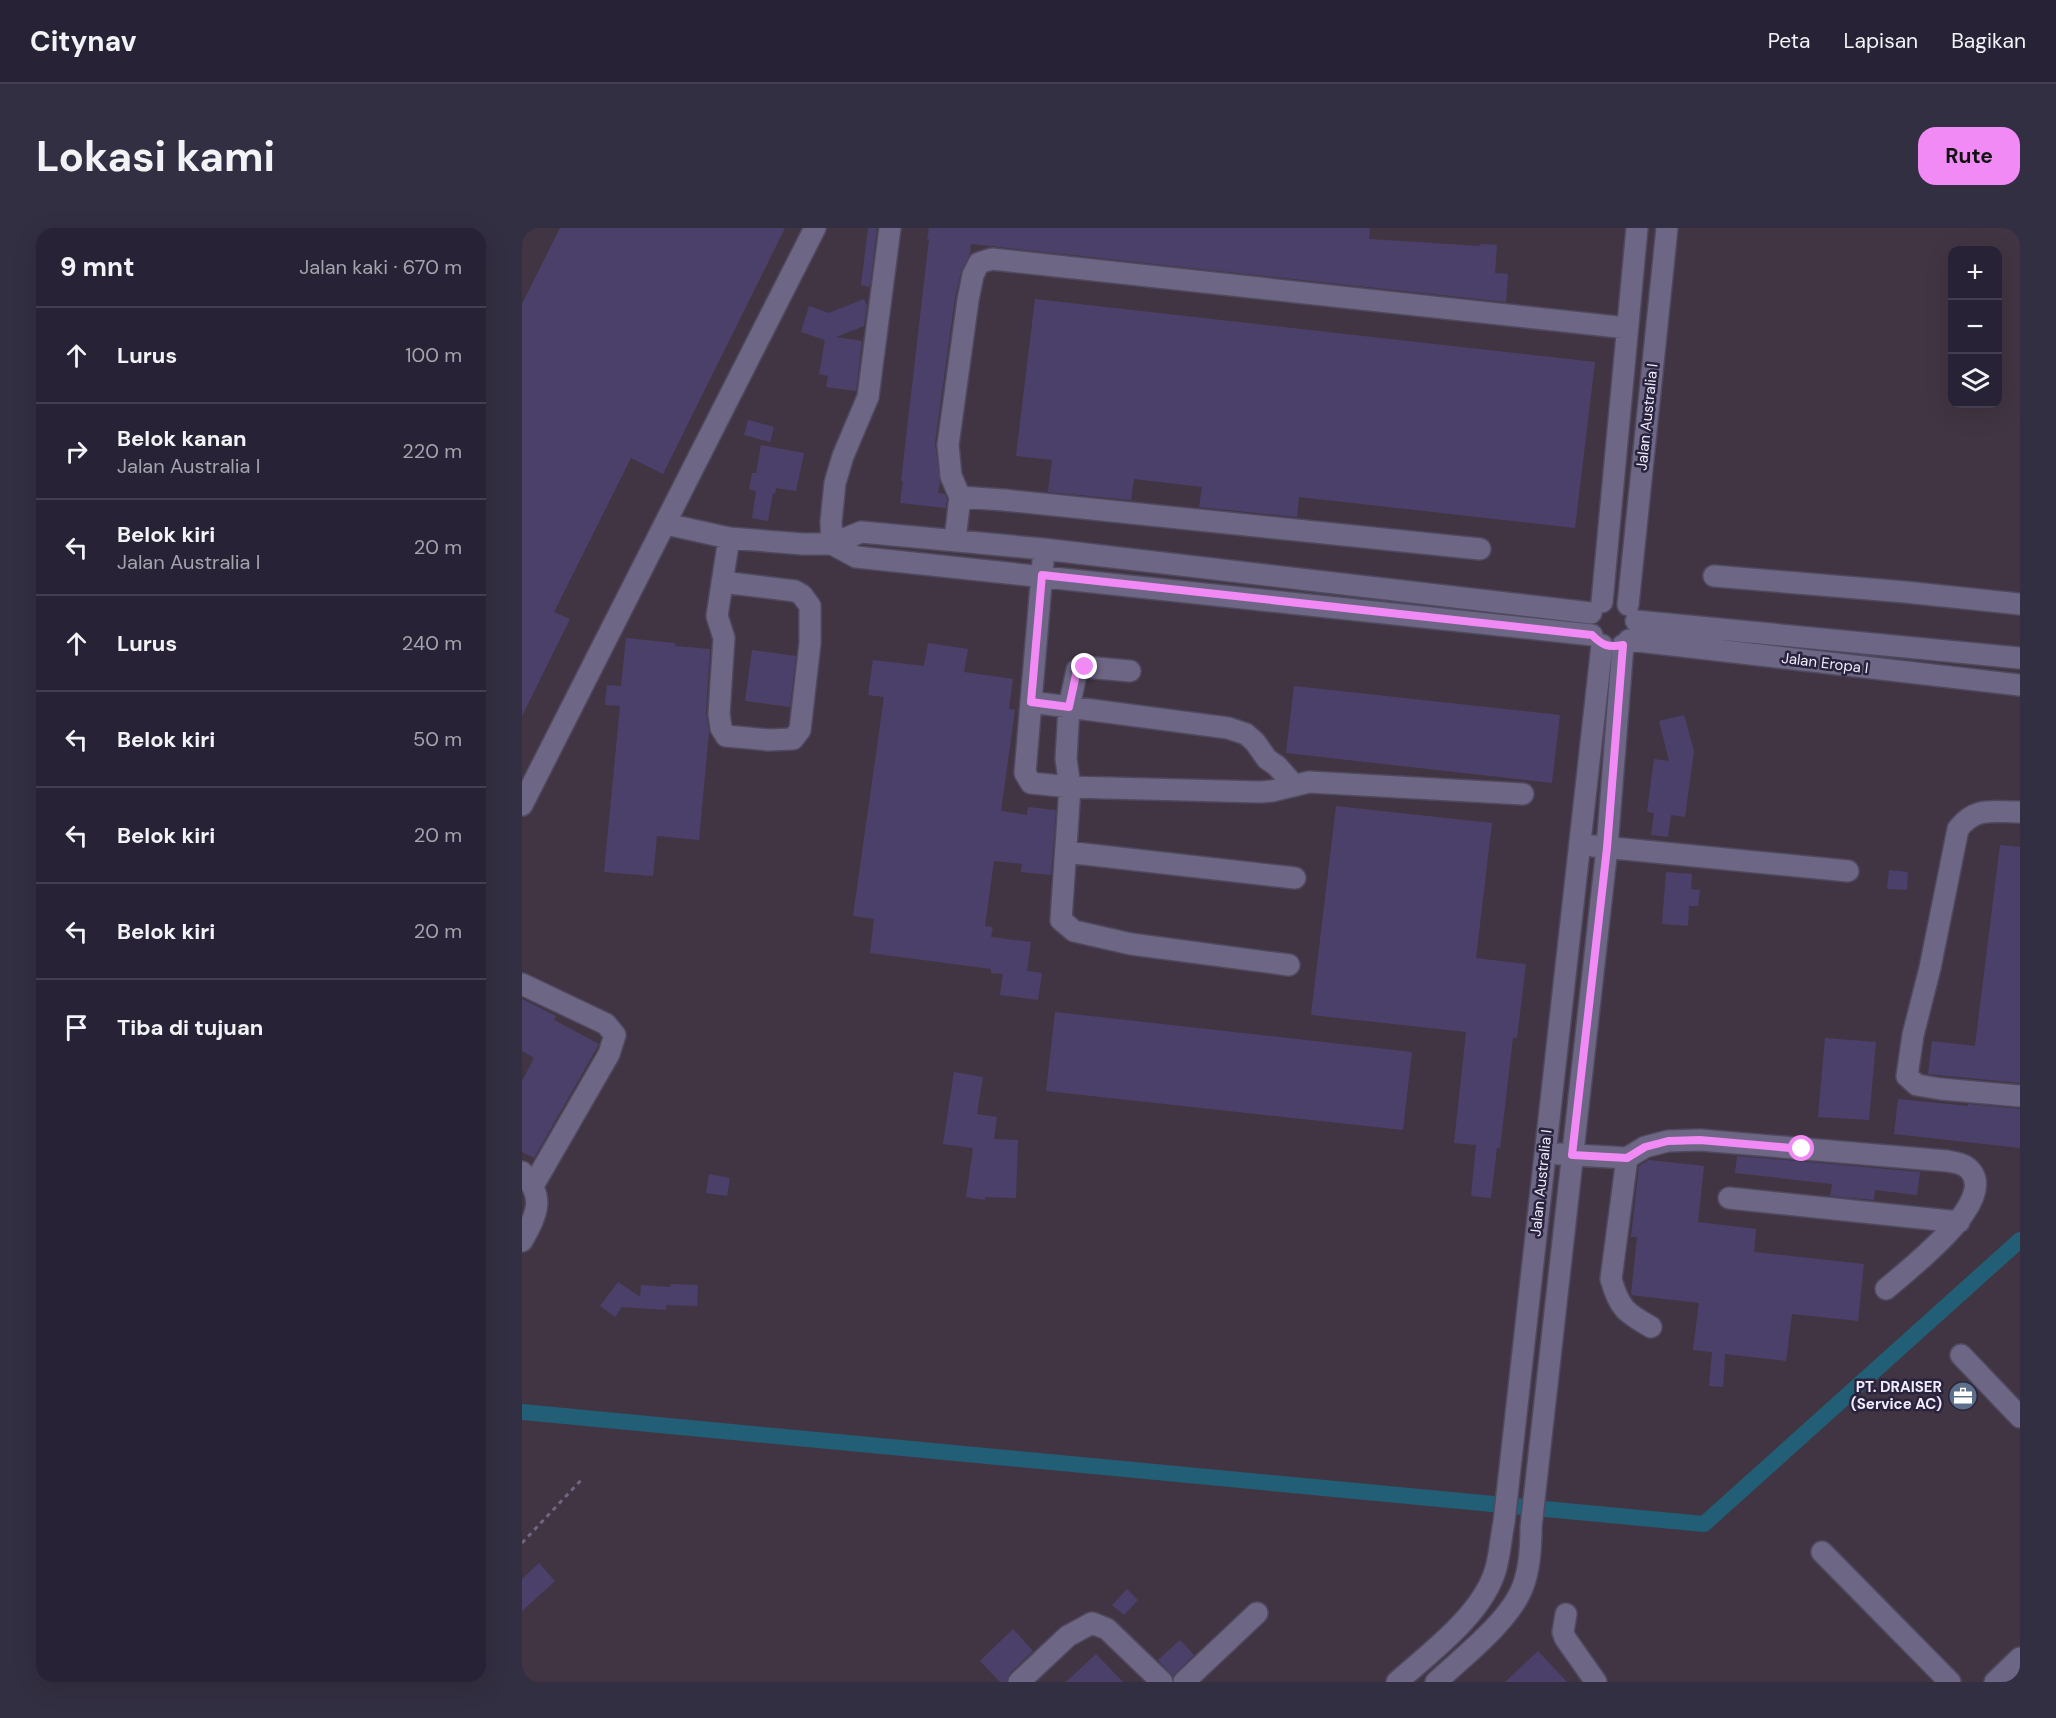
<!DOCTYPE html>
<html lang="id">
<meta charset="utf-8">
<style>
body{margin:0;font-family:"DM Sans",sans-serif;background:#332f42;color:#f1f3f6}
.controls{position:absolute;right:18px;top:18px;display:grid;overflow:hidden;border-radius:12px;box-shadow:0 6px 24px #0002}
.controls button{width:54px;height:54px;display:grid;place-items:center;padding:0;border:0;border-bottom:2px solid #433f51;background:#272236;color:#f1f3f6;font:30px sans-serif}
.stop{position:absolute;width:18px;height:18px;margin:-14px;border:4px solid #f18af4;border-radius:50%;background:#fff}
.stop.end{background:#f18af4;border-color:#fff;box-shadow:0 2px 6px #0008}
.list{margin:0;padding:0;list-style:none}
h2{display:flex;justify-content:space-between;align-items:center;height:78px;margin:0;padding:0 24px;font-size:26px}
h2 small{font-size:20px;font-weight:400;color:#a4a4ad}
.list li{display:grid;grid-template-columns:39px 1fr auto;gap:18px;align-items:center;box-sizing:border-box;height:96px;padding:0 24px;border-top:2px solid #433f51}
.list b{display:block;font-size:22px;white-space:nowrap}
.list p{margin:0;font-size:20px;white-space:nowrap;color:#a4a4ad}
.list em{font-size:20px;font-style:normal;color:#a4a4ad}
.icon{flex:none;width:33px;height:33px;fill:none;stroke:currentColor;stroke-width:2;stroke-linecap:round;stroke-linejoin:round}
.map{position:relative;flex:none;width:1498px;height:1454px;overflow:hidden;border-radius:18px}
header{display:flex;align-items:center;gap:36px;box-sizing:border-box;height:84px;padding:0 30px;background:#272236;border-bottom:2px solid #433f51}
header strong{font-size:28px}
nav{display:flex;gap:33px;margin-inline-start:auto;font-size:21px}
.intro{display:flex;align-items:center;justify-content:space-between;box-sizing:border-box;height:144px;padding:0 36px}
h1{margin:0;font-size:42px}
.button{padding:15px 27px;border-radius:18px;background:#f18af4;color:#111;font-size:21px;font-weight:700}
main{display:flex;gap:36px;padding:0 36px}
aside{flex:1;background:#272236;border-radius:18px;box-shadow:0 6px 24px #0002}
.map>svg:first-child{display:block}
.industrial{fill:#423543;fill-rule:evenodd}
.lines{fill:none;stroke-linecap:round;stroke-linejoin:round}
.canal{stroke:#225e75;stroke-width:16}
.building{fill:#4b406a}
.minor-casing{stroke:#4f495f;stroke-width:24}
.path{stroke:#6d677f;stroke-width:3;stroke-dasharray:4.5 4.5;stroke-linecap:butt}
.minor{stroke:#6d6684;stroke-width:21}
.route{stroke:#f18af4;stroke-width:8}
.labels{text-anchor:middle;stroke-width:5;stroke-linejoin:round;paint-order:stroke}
.street-label{font-size:15px;fill:#f0ecfe;stroke:#2a233d}
.poi-label{font-size:15px;font-weight:bold;fill:#f0ecfe;stroke:#2a233d;text-anchor:end}
</style>
<header>
<strong>Citynav</strong>
<nav><a>Peta</a><a>Lapisan</a><a>Bagikan</a></nav>
</header>
<div class="intro"><h1>Lokasi kami</h1><a class="button">Rute</a></div>
<main>
<aside>
<h2>9 mnt<small>Jalan kaki · 670 m</small></h2>
<ul class="list">
<li><svg class="icon" aria-label="ahead" viewBox="0 0 24 24"><path d="M12 20V5M6 11l6-6 6 6"/></svg><div><b>Lurus</b></div><em>100 m</em></li>
<li><svg class="icon" aria-label="right" viewBox="0 0 24 24"><path d="M7 20v-9h11M14 6l5 5-5 5"/></svg><div><b>Belok kanan</b><p>Jalan Australia I</p></div><em>220 m</em></li>
<li><svg class="icon" aria-label="left" viewBox="0 0 24 24"><path d="M17 20v-9H6M10 6l-5 5 5 5"/></svg><div><b>Belok kiri</b><p>Jalan Australia I</p></div><em>20 m</em></li>
<li><svg class="icon" aria-label="ahead" viewBox="0 0 24 24"><path d="M12 20V5M6 11l6-6 6 6"/></svg><div><b>Lurus</b></div><em>240 m</em></li>
<li><svg class="icon" aria-label="left" viewBox="0 0 24 24"><path d="M17 20v-9H6M10 6l-5 5 5 5"/></svg><div><b>Belok kiri</b></div><em>50 m</em></li>
<li><svg class="icon" aria-label="left" viewBox="0 0 24 24"><path d="M17 20v-9H6M10 6l-5 5 5 5"/></svg><div><b>Belok kiri</b></div><em>20 m</em></li>
<li><svg class="icon" aria-label="left" viewBox="0 0 24 24"><path d="M17 20v-9H6M10 6l-5 5 5 5"/></svg><div><b>Belok kiri</b></div><em>20 m</em></li>
<li><svg class="icon" aria-label="arrive" viewBox="0 0 24 24"><path d="M6 21V4h12l-3 4 3 4H6"/></svg><div><b>Tiba di tujuan</b></div></li>
</ul>
</aside>
<div class="map">
<svg width="1498" height="1454" viewBox="0 0 1498 1454">
<rect width="100%" height="100%" fill="#342d48"/>
<!-- industrial -->
<path class="industrial" d="M0 0H1498V1454H0ZM1430 22H1476V176H1430Z"/>
<g class="lines">
<!-- canal -->
<path class="canal" d="M0 1184 1182 1296 1498 1012"/>
</g>
<!-- building -->
<path class="building" d="M38 0H263L141 246 109 230 32 384 48 391 0 488V76Z
M346 0H355L348 59 339 57Z
M407 0H848L847 11 958 18V16L975 17 973 45 986 46 984 74 449 16 448 26 439 44 433 70 413 215 418 254 416 265 423 266 425 271 424 280 378 275 381 253H379L407 11H405Z
M342 71 345 78 342 98 314 109 340 113 334 163 304 159 306 148 297 146 303 112 279 104 287 78 307 85Z
M513 71 1073 134 1053 300 777 269 775 289 677 279 680 259 612 251 609 272 526 264 530 232 494 228Z
M226 192 252 199 248 214 222 207Z
M239 217 282 225 274 263 254 260 253 266 251 265 246 293 230 290 234 263 227 261 230 245H234Z
M104 410 153 415V418L188 421 184 485 187 504 177 612 135 608 131 648 82 644 98 478 83 477 85 457 99 458Z
M406 415 446 421 442 444 491 451 487 481 493 482 479 583 505 587 506 579 534 582 529 647 499 644 500 636 472 633 463 698 471 699 469 709 509 714 505 743 520 745 516 772 478 767 481 746 469 745V741L348 725 352 691 331 688 362 469 346 467 351 432 402 438Z
M230 422 274 428 268 479 223 473Z
M772 458 1038 487 1030 555 764 525Z
M1162 487 1172 523 1163 589 1149 587 1146 609 1129 607 1132 585 1125 584 1132 531 1147 533 1137 493Z
M814 578 970 595 954 730 1004 736 995 810H991L978 920H975L969 970 949 968 954 917 932 915 944 804 789 787Z
M1478 617 1498 619V855L1406 846 1410 813 1453 818Z
M1367 642 1386 644 1385 662 1365 661Z
M1144 644 1170 646 1169 661 1178 662 1176 678H1167L1166 698 1140 696Z
M0 771 34 788 32 792 77 816 12 930 0 924V853L12 830 0 823Z
M533 784 890 824 881 902 524 863Z
M1303 810 1354 814 1347 892 1296 889Z
M432 844 461 849 455 886 475 889 472 911 496 912 494 970 463 969V972L444 969 451 920 421 916Z
M1376 871 1446 878V876L1498 881V920L1372 906Z
M1215 928 1398 944 1395 967 1353 962 1352 972 1308 968 1310 956 1213 945Z
M1127 932 1182 938 1176 994 1234 1001 1232 1024 1342 1036 1336 1093 1270 1086 1264 1133 1203 1126 1201 1159 1187 1158 1190 1124 1171 1122 1177 1075 1109 1067 1115 1009H1109L1117 938Z
M187 946 208 950 205 968 184 965Z
M96 1054 118 1069 119 1057 148 1059 149 1056 176 1057 175 1078 144 1077V1082L100 1079 93 1089 78 1078Z
M17 1335 33 1353 0 1383V1351Z
M605 1361 616 1372 602 1387 590 1377Z
M491 1401 511 1423 488 1445 484 1454H478L458 1433Z
M658 1412 672 1427 651 1448 636 1432Z
M1016 1423 1045 1454H983Z
M574 1426 601 1454H544Z"/>
<g class="lines">
<!-- minor casing -->
<g class="minor-casing">
<path id="minor" d="M438 269 482 272 958 321
M144 296 207 310 281 316H310L339 304 521 321 1069 385
M433 312 438 269 429 248 426 217 446 72 451 47 457 35 470 31 1105 100
M310 316 334 329 1070 407
M310 316 309 294 313 255 321 228 346 169 368 0
M521 333 503 545 509 555 548 559 739 564 750 563 787 554 1001 566
M1192 348 1383 364 1498 376
M200 354 273 363 280 367 288 378V415L278 502 271 511 247 512 204 508 199 500 197 486 202 410 195 388 207 310
M1080 374 1115 0
M1106 377 1145 0
M1114 393 1498 430
M1107 412 1498 457
M608 443 563 439 555 442 547 479 544 531 548 559 539 692 552 703 609 716 767 737
M509 474 706 500 724 506 733 514 745 531 755 538 772 557
M0 577 293 0
M1498 584C1471 584 1454 578 1436 601L1408 740 1391 807 1385 848 1395 857 1419 861 1498 868
M1071 618 1326 643
M544 624 773 650
M0 756 84 796 93 807 87 826 12 956
M1037 926 1105 930 1123 919 1146 913 1178 912 1425 933C1430 934 1438 935 1443 938 1486 967 1384 1043 1364 1061
M1105 930 1089 1051C1097 1080 1104 1085 1129 1099
M0 944C23 968 16 985 0 1013
M1207 970 1437 994
M1439 1127 1498 1189
M1300 1324 1428 1454
M1044 1386 1041 1404 1043 1410 1074 1454
M497 1454 546 1408 570 1395 585 1401 640 1454
M662 1454 735 1385
M875 1454C909 1424 962 1385 974 1340 978 1325 979 1309 982 1294L1080 417
M914 1454C941 1429 989 1392 1001 1358 1008 1340 1009 1318 1009 1299L1085 620 1101 417
M1473 1454 1498 1430"/>
</g>
<!-- path -->
<path class="path" d="M0 1315 61 1250"/>
<!-- minor -->
<use href="#minor" class="minor"/>
</g>
<g class="lines">
<!-- route -->
<path class="route" d="M563 439 555 442 547 479 509 474 520 347 1070 407C1080 417 1086 420 1101 417L1085 620 1050 927 1105 930 1123 919 1146 913 1178 912 1280 921"/>
</g>
<!-- icons -->
<defs>
<g id="office-disc" transform="scale(1.5)"><circle r="9.5" fill="#5c6f8a" stroke="#2a233d"/><path d="M-6-3h4V-5.5h4V-3h4V5H-6ZM-1-4.5V-3h2v-1.5ZM-6 0V1H6V0Z" fill="#fff"/></g>
</defs>
<g fill-rule="evenodd">
<use href="#office-disc" x="1441" y="1168"/>
</g>
<g class="labels">
<!-- street labels -->
<g class="street-label">
<text transform="translate(1125 189) rotate(-84)" y="5">Jalan Australia I</text>
<text transform="translate(1303 435) rotate(7)" y="5">Jalan Eropa I</text>
<text transform="translate(1019 955) rotate(-84)" y="5">Jalan Australia I</text>
</g>
<!-- poi labels -->
<g class="poi-label">
<text x="1420" y="1164">PT. DRAISER<tspan x="1420" dy="17">(Service AC)</tspan></text>
</g>
</g>
</svg>
<div class="controls">
<button>+</button>
<button>−</button>
<button><svg class="icon" aria-label="layers" viewBox="0 0 24 24"><path d="M12 4l9 5-9 5-9-5zM3 14l9 5 9-5"/></svg></button>
</div>
<div class="stop" style="left:1280px;top:921px"></div>
<div class="stop end" style="left:563px;top:439px"></div>
</div>
</main>
